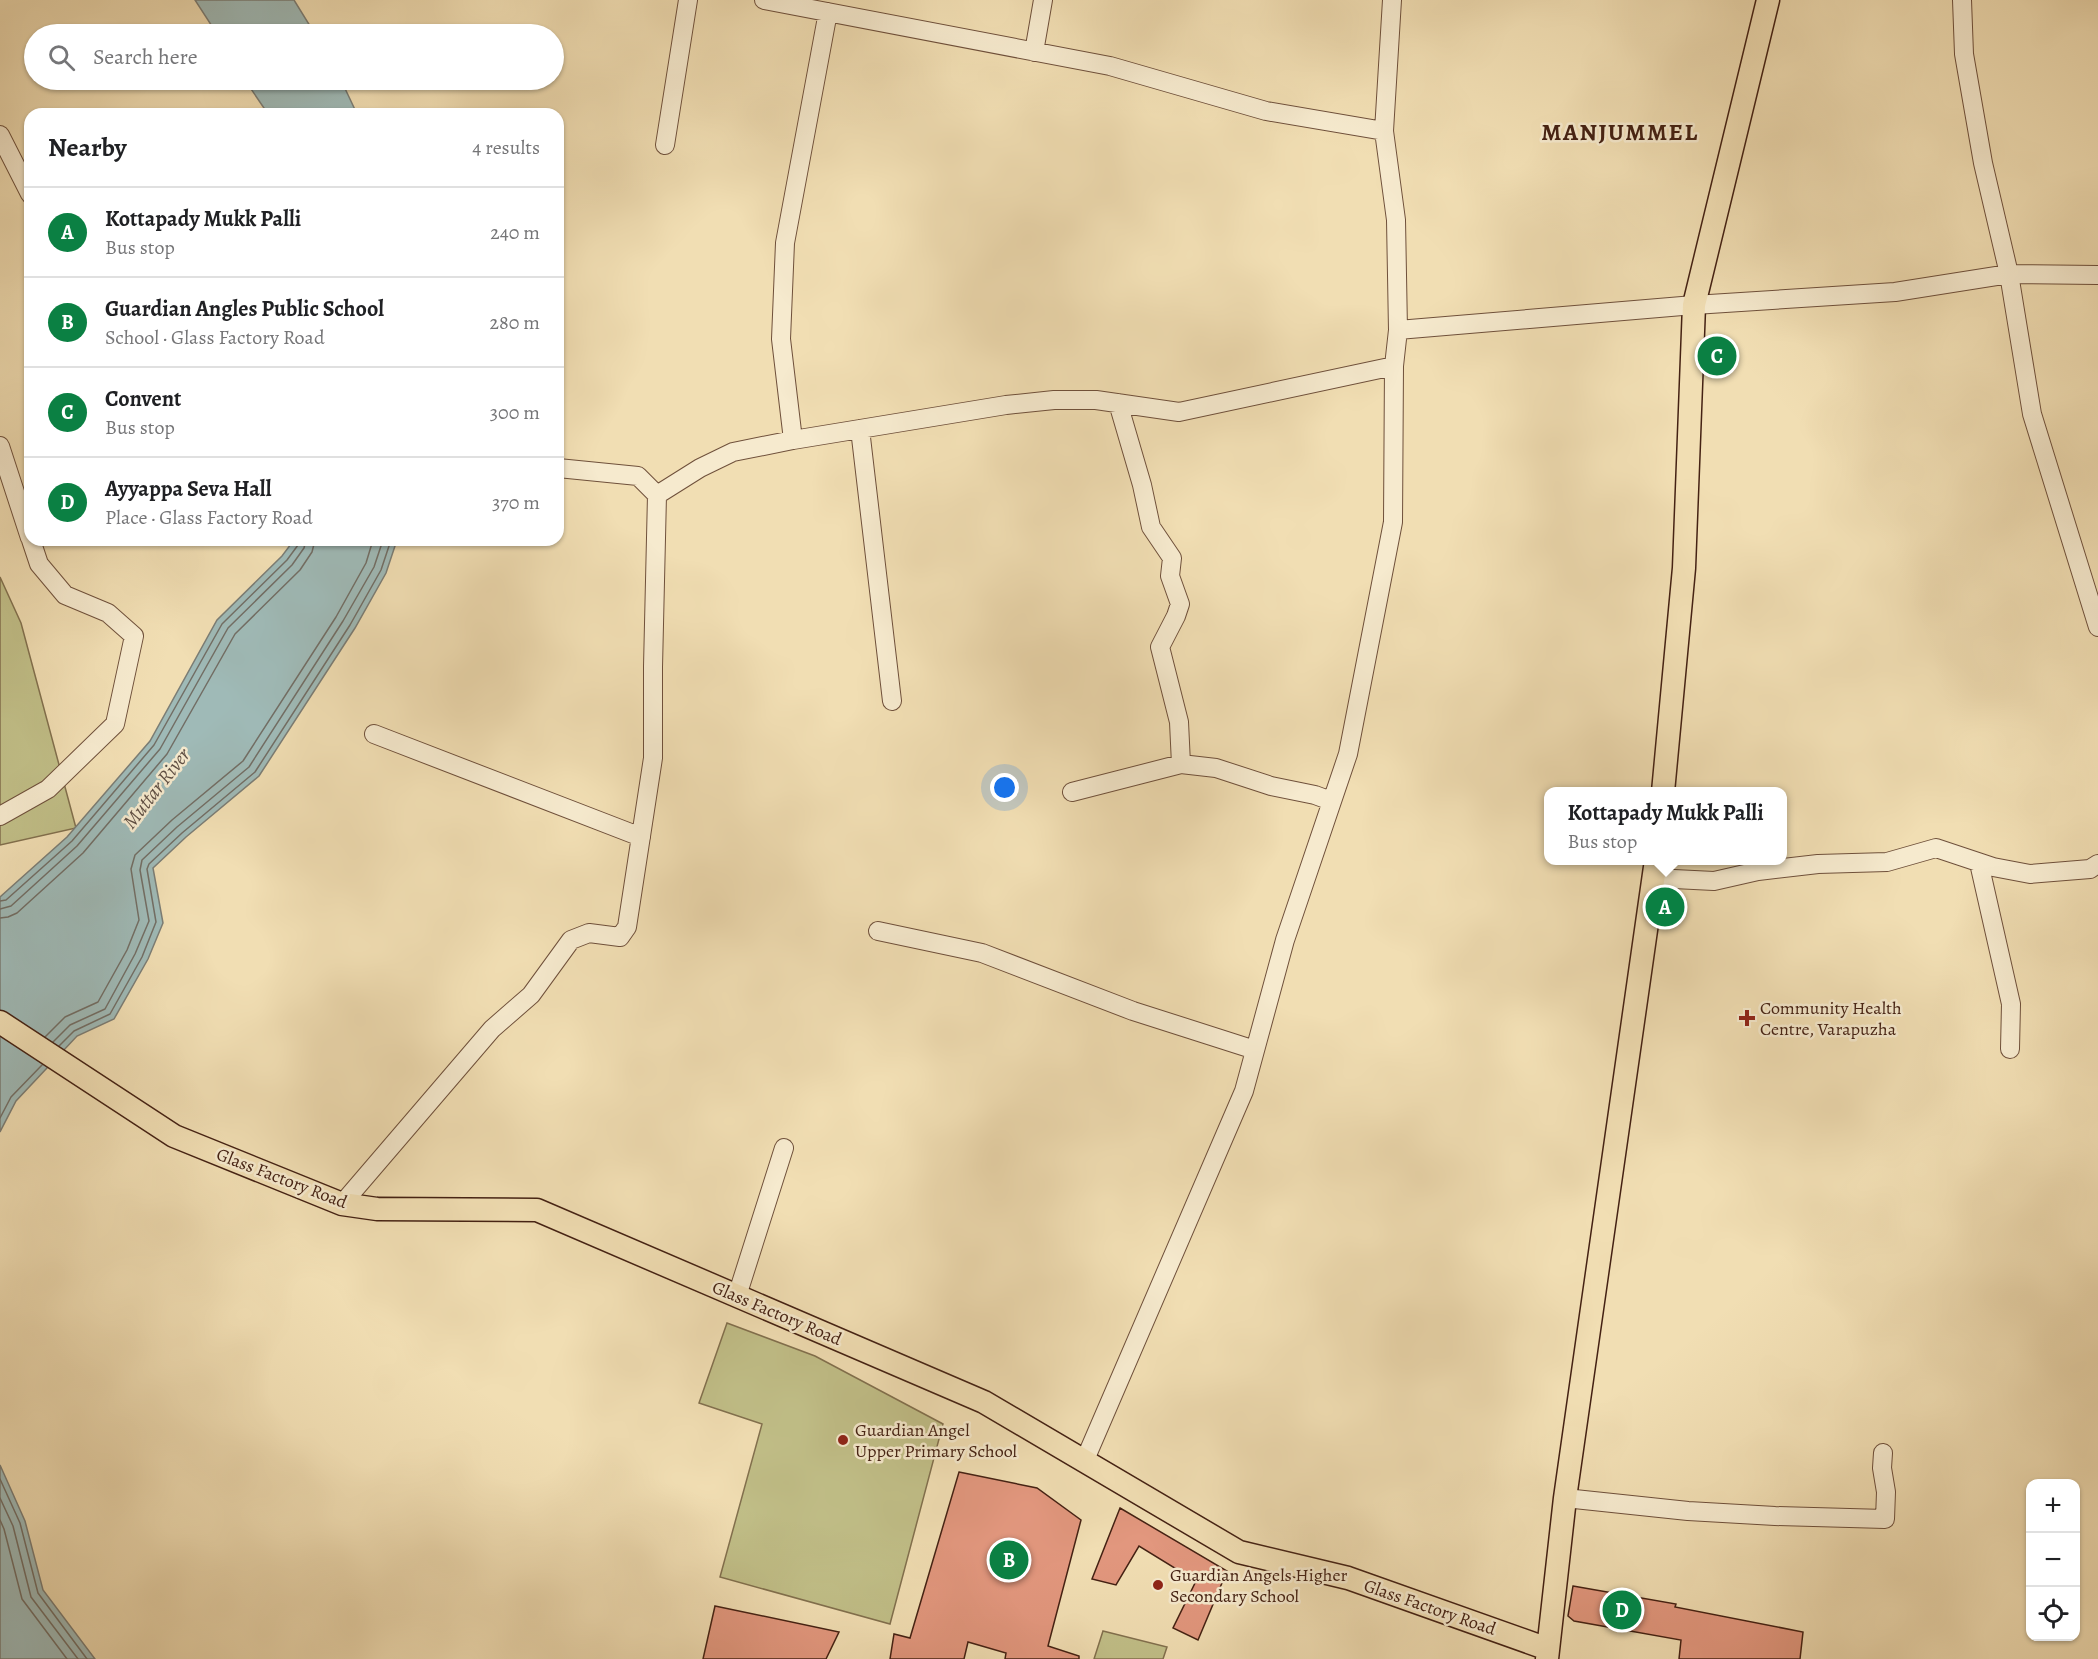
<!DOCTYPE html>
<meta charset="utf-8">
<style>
body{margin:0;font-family:Alegreya,serif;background:#f6f6f6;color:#202124}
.controls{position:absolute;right:18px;bottom:18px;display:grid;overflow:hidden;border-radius:12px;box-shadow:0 2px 4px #0004}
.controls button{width:54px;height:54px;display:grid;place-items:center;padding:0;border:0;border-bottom:2px solid #e0e0e0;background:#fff;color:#202124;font:30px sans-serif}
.you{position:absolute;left:1005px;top:788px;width:21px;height:21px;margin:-15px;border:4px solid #fff;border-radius:50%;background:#1a73e8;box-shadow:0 0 0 9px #1a73e833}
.badge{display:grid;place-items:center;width:39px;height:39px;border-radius:50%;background:#0b8043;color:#fff;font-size:20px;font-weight:700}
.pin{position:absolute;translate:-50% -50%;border:3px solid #fff;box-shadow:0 2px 6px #0006}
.popup{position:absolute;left:1544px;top:787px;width:243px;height:78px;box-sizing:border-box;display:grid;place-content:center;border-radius:12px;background:#fff;filter:drop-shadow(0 2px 4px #0005);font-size:20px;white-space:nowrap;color:#757577}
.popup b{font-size:22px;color:#202124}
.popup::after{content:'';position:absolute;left:50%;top:100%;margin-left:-12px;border:12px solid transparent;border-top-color:#fff}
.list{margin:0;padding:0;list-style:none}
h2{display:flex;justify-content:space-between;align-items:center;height:78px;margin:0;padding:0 24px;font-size:26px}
h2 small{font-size:20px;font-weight:400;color:#757577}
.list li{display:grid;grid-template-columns:39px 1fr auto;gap:18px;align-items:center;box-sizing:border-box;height:90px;padding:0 24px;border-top:2px solid #e0e0e0}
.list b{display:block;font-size:22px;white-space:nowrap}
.list p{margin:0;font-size:20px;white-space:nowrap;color:#757577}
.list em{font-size:20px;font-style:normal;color:#757577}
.icon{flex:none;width:33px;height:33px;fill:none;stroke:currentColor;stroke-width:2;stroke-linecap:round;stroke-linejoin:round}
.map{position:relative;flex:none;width:2098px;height:1659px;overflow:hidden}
.search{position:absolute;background:#fff;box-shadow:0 2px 4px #0004;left:24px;top:24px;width:540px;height:66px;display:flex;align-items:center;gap:15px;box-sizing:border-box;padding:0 21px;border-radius:33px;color:#757577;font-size:22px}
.panel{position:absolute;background:#fff;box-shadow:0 2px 4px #0004;left:24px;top:108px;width:540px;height:438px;border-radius:18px}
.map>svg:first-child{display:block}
.green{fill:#c1bf88;stroke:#82704e;stroke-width:1.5}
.water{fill:#9fbab7;stroke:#7b7d75;stroke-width:1.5}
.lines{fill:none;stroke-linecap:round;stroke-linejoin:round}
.shore{stroke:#726e65;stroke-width:1.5}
.building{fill:#e2977e;stroke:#442113;stroke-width:1.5}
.minor-casing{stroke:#6f503b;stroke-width:20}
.major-casing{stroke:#442113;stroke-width:25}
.minor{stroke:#f6eace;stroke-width:18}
.major{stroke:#f1deb3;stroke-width:22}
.poi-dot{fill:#8f2418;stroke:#f6eace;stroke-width:2}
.labels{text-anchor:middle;stroke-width:5;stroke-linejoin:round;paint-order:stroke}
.poi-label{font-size:18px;fill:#442113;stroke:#f6eace;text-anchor:start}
.street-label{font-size:18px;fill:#442113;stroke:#f6eace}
.water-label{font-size:20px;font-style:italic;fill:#5f4f44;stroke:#f6eace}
.district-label{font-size:24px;font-weight:bold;letter-spacing:1.5px;fill:#442113;stroke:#f6eace}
</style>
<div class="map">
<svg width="2098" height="1659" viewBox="0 0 2098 1659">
<rect width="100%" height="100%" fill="#f1deb3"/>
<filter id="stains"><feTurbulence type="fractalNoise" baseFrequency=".00333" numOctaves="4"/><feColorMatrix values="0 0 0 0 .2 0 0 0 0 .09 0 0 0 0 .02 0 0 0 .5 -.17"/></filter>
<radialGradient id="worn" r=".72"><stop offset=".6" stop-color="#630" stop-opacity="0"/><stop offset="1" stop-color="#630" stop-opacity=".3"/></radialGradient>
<!-- green -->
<path class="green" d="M0 577 21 623 76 828 0 845Z
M727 1323 815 1356 943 1424 890 1624 720 1577 762 1424 699 1403Z
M1103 1631 1167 1647 1163 1659H1094Z"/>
<!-- water -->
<path class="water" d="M195 0H294L315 34H217Z
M245 80H341L357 114H268Z
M294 540H397L386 573 355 628 259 776 186 837 153 868 163 923 148 959 114 1019 77 1036 16 1101 0 1132V897L67 837 150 741 217 620 282 556Z
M0 1465 25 1521 43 1590 95 1659H0Z"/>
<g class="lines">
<!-- shore -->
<path class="shore" d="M0 901 6 900 72 841 154 745 222 624 287 560 298 545V540
M0 909 11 906 77 846 160 749 228 628 292 565 304 548 306 540
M0 918 8 917 17 913 83 853 167 754 235 634 300 570 312 552 315 540
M45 1037 65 1017 98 1002 127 950 139 920 131 869 135 855 172 820 243 761 336 617 366 563 373 540
M53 1042 70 1025 105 1009 135 954 149 921 140 870 142 860 177 827 249 767 343 621 374 567 383 540
M59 1046 74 1031 110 1014 142 957 156 922 147 869 149 864 182 833 255 772 350 625 381 570 391 540
M0 1118 11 1097 42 1065
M0 1479 20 1523 38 1593 87 1659
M0 1498 13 1526 31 1597 78 1659
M0 1520 4 1529 22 1599 67 1659"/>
</g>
<!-- building -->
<path class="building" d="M959 1472 1037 1488 1081 1520 1048 1646 1079 1656V1659H1005L1006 1653 968 1642 964 1659H890L894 1634 910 1638Z
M1120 1508 1227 1571 1198 1640 1173 1628 1196 1581 1139 1546 1116 1585 1092 1579Z
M1573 1586 1676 1604 1675 1607 1803 1632 1800 1659H1679L1681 1640 1574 1621 1568 1616Z
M715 1606 839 1632 826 1659H703Z"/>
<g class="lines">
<!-- minor casing -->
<g class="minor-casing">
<path id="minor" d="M764 0 1110 66 1266 111 1384 131
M1962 0 1964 54 1983 163 2009 274 2032 414 2098 627
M1034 52 1043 0
M0 135 30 194
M665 145 688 0
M1398 330 1694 305 1895 292 2009 274 2098 275
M1118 403 1142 485 1151 527 1172 558 1170 576 1180 604 1176 616 1160 647 1179 722 1181 764
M860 429 892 701
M793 440 781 339 785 243 828 12
M0 446 30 538
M657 495 700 468 733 452 793 440 1006 405 1054 400H1096L1179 412 1394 366
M374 734 641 837
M1072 792 1181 764 1216 768 1271 786 1315 795 1331 801
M0 816 48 789 115 724 134 636 108 613 65 595 39 564 31 540
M1979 863 2011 1004 2010 1049
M1654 878 1714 881 1758 871 1818 864 1887 862 1936 848 1993 867 2030 874 2090 869 2098 864
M878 931 982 953 1133 1011 1255 1050
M342 1204 492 1029 531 995 571 940 589 933 620 937 627 927 653 758V667L657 495 638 476 558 468
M737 1296 784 1148
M1084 1462 1244 1091 1285 940 1348 754 1393 522 1394 366 1398 330 1396 220 1384 131 1392 0
M1565 1498 1688 1511 1775 1516 1885 1519 1886 1492 1882 1468 1883 1453"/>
</g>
<!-- major casing -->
<g class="major-casing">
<path id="major" d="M1663 792 1684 568 1694 305 1768 0
M0 1022 174 1136 342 1204 377 1209 537 1210 984 1402 1239 1552 1348 1578 1548 1649
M1547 1659 1565 1498 1656 860"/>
</g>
<!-- minor -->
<use href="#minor" class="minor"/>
<!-- major -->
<use href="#major" class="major"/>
</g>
<!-- markers -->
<g class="poi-dot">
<path d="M1744 1009h6v6h6v6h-6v6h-6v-6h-6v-6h6z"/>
<circle cx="843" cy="1440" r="6"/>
<circle cx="1158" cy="1585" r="6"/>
</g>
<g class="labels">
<!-- poi labels -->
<g class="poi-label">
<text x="1760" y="1014">Community Health<tspan x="1760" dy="21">Centre, Varapuzha</tspan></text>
<text x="855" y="1436">Guardian Angel<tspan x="855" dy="21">Upper Primary School</tspan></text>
<text x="1170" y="1581">Guardian Angels Higher<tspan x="1170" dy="21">Secondary School</tspan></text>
</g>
<!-- street labels -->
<g class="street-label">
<text transform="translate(282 1178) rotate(21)" y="6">Glass Factory Road</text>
<text transform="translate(777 1313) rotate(23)" y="6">Glass Factory Road</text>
<text transform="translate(1430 1607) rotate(19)" y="6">Glass Factory Road</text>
</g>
<!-- water labels -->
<g class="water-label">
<text transform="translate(156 788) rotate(-52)" y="7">Muttar River</text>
</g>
<!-- district labels -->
<g class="district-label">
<text x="1620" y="140">MANJUMMEL</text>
</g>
</g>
<rect width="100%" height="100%" filter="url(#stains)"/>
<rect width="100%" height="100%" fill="url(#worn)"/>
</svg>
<div class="controls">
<button>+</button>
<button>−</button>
<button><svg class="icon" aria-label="locate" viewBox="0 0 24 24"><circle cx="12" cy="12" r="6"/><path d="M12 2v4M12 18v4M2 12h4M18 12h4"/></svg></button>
</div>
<div class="you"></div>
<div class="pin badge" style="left:1665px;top:907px">A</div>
<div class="popup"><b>Kottapady Mukk Palli</b>Bus stop</div>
<div class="pin badge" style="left:1009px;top:1560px">B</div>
<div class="pin badge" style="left:1717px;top:356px">C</div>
<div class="pin badge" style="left:1622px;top:1610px">D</div>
<div class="search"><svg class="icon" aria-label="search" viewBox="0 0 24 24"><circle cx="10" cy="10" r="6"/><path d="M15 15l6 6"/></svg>Search here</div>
<section class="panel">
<h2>Nearby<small>4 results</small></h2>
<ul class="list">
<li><span class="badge">A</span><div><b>Kottapady Mukk Palli</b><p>Bus stop</p></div><em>240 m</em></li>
<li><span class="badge">B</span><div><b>Guardian Angles Public School</b><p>School · Glass Factory Road</p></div><em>280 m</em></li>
<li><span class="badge">C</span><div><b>Convent</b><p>Bus stop</p></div><em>300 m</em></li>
<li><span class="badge">D</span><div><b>Ayyappa Seva Hall</b><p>Place · Glass Factory Road</p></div><em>370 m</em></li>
</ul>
</section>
</div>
